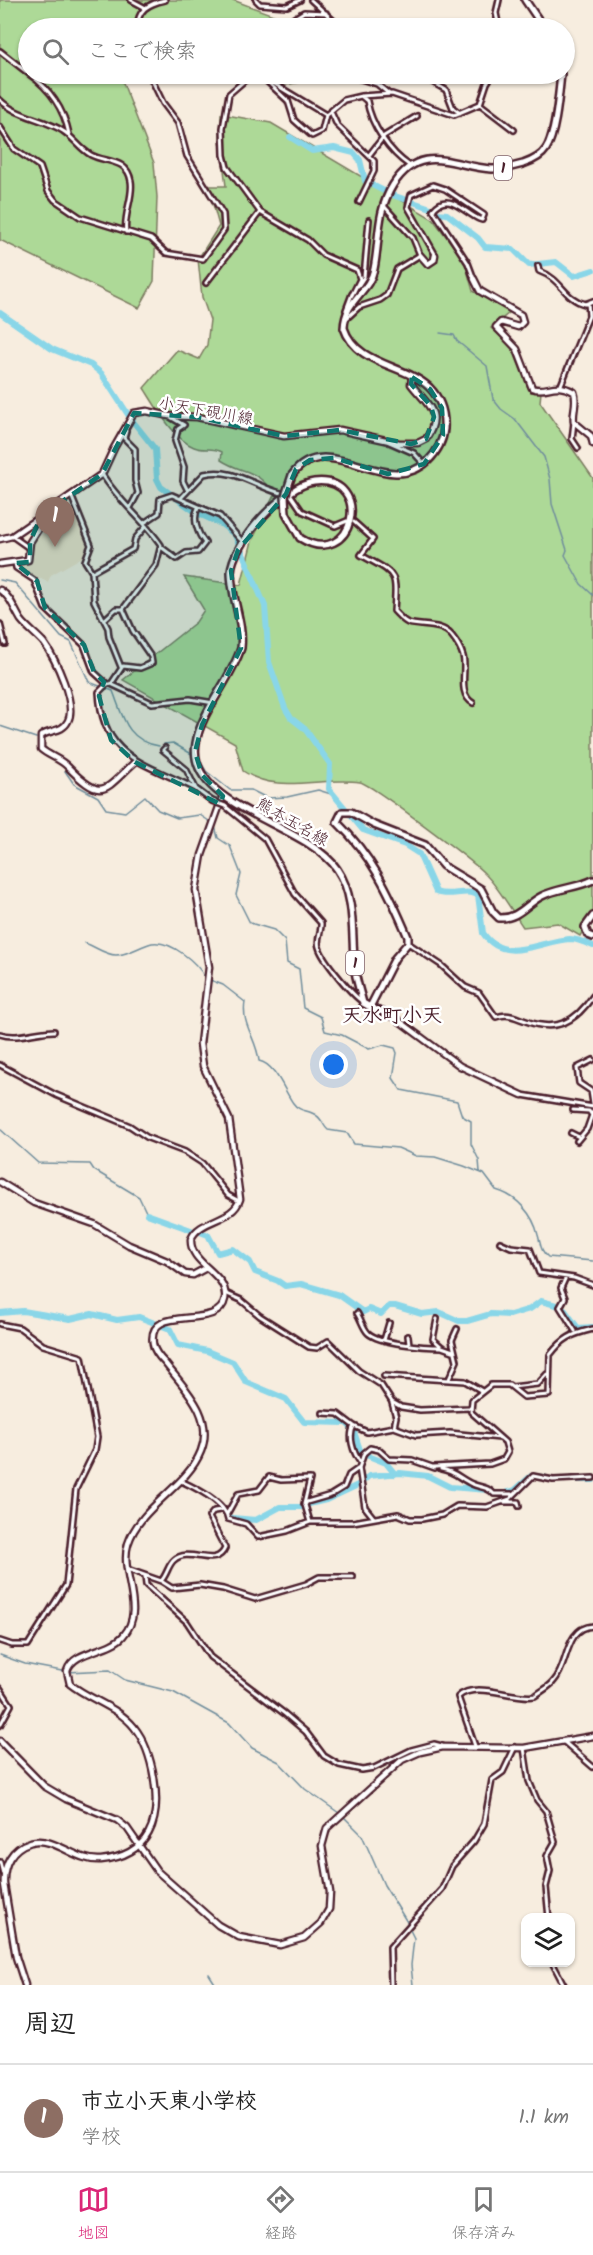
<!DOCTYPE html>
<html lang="ja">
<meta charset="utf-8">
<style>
body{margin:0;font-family:Kalam,"Klee One",sans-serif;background:#f6f6f6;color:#222}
.controls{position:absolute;right:18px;bottom:18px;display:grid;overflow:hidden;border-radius:12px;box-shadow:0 2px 4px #0004}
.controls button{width:54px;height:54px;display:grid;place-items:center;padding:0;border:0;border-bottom:2px solid #e0e0e0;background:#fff;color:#222;font:30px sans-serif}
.you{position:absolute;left:334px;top:1065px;width:21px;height:21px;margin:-15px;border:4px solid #fff;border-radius:50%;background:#1a73e8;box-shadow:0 0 0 9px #1a73e833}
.badge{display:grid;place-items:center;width:39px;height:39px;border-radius:50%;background:#db2777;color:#fff;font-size:20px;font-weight:700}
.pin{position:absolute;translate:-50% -50px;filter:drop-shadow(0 2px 3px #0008)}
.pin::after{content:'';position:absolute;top:32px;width:21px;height:18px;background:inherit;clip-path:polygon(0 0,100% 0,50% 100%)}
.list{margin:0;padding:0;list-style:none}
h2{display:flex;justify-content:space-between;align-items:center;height:78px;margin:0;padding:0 24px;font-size:26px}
h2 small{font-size:20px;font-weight:400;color:#767676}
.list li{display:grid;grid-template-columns:39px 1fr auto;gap:18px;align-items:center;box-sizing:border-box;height:108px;padding:0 24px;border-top:2px solid #e0e0e0}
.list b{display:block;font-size:22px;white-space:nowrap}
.list p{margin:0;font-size:20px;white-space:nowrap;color:#767676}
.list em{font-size:20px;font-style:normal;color:#767676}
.icon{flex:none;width:33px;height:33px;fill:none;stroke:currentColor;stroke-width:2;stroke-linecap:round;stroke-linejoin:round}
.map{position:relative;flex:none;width:593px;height:1985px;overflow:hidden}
.search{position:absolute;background:#fff;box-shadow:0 2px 4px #0004;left:18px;right:18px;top:18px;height:66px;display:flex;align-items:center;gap:15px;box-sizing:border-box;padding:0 21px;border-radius:33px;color:#767676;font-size:22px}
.sheet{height:186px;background:#fff}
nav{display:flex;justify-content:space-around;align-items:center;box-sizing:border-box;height:84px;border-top:2px solid #e0e0e0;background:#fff;font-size:16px;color:#767676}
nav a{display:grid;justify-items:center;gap:3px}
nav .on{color:#db2777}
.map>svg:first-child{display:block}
.built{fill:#f1e0c9}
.green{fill:#add997;stroke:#7c7c61;stroke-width:1.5}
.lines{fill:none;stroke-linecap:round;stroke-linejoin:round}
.stream{stroke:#708d9c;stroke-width:1.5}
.river{stroke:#89d6e8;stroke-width:6}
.street-casing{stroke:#4a1f2b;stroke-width:8}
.secondary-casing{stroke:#4a1f2b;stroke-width:9}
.primary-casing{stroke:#4a1f2b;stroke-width:10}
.street{stroke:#fff;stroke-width:3}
.secondary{stroke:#fff;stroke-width:4.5}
.primary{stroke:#fff;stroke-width:5}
.street-bridge-casing{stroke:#4a1f2b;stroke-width:8;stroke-linecap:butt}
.primary-bridge-casing{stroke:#4a1f2b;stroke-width:10;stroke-linecap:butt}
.street-bridge{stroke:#fff;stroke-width:3}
.primary-bridge{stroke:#fff;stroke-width:5}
.marked{fill:#0f766e;fill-opacity:0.2;stroke:#0f766e;stroke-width:4.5;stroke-dasharray:12 8;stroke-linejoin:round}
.labels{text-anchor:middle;stroke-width:5;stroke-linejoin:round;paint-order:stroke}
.shield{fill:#fff;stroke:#80626b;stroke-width:1.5}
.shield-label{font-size:15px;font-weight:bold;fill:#4a1f2b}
.street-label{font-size:16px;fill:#4a1f2b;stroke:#fff}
.quarter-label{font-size:20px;font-weight:bold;fill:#4a1f2b;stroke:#fff}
</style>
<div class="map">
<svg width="593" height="1985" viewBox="0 0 593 1985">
<rect width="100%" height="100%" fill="#f7eddf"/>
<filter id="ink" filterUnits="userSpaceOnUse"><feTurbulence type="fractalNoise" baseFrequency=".0167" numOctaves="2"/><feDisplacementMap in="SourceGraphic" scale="12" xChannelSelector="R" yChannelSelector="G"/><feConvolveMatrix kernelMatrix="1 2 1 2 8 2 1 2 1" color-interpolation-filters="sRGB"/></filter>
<g filter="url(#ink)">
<!-- built -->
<path class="built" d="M74 508 90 548 86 555 51 575 48 582 19 568 18 564 31 561 34 541Z"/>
<!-- green -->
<path class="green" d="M0 0H233L308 28H28V74H131L120 75 154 163 157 197 154 281 139 308 0 240Z
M208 74H321L317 79 284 85Z
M221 114 271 123 433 219 464 260 473 291 510 312 491 328 512 347 527 386 531 392H541L540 402 593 478V913L580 936 558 923 523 927C511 910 500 889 485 874 473 861 371 784 360 782 320 776 278 795 243 771L235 743 123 680 196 622 204 610 184 577 241 585 252 541 274 495C257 467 244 475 221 460L222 452C213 447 203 451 194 447 174 440 155 405 144 388L177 350 199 359 207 345 210 320 202 297 198 259 219 226 208 186H226L220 139Z"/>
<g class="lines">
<!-- stream -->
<path class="stream" d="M440 333 454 335 457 341 487 366 493 399 501 409 515 419 544 457 550 479 552 504 567 550 565 555 581 584 593 595
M0 580 15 583 61 637 71 642 89 682 113 691C123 717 127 741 159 746
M0 726 36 738
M164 744 173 743 195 756
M44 746 51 753
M51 759 63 766
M199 759 206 771 230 790H251L267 798 287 797 318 790 331 794
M65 771 74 784 98 797 106 809 125 812 145 796 158 810 177 818 200 815 212 823
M215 826 218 838 230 846 241 874 236 895 250 923 274 930 285 941 287 963 299 969 303 1008 321 1017 325 1031 342 1035 369 1049 383 1045 395 1048 397 1053 393 1078 401 1090 457 1101 462 1116 471 1121V1144L479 1160 480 1172
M85 943C96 947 105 955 116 955 128 955 140 946 152 943 171 940 198 963 205 978L223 985 245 1002C241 1025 257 1039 259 1061 275 1064 284 1090 293 1103 300 1113 309 1109 317 1116 322 1119 323 1126 328 1130L347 1133 354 1144 398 1148 416 1156 435 1157 464 1166 484 1174 496 1190C517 1196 533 1214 538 1235 541 1245 540 1250 548 1257L593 1261
M0 1129 38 1163 90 1164 94 1170 139 1197 147 1214
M0 1655 25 1664 67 1672 110 1670 125 1680 173 1692 229 1723 252 1748 279 1762 305 1789 339 1813
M343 1816 362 1835 384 1885 407 1922
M409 1928 414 1938 411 1965 413 1985
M209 1974 216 1985"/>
<!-- river -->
<path class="river" d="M290 137 312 151 334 148 354 153 360 160 365 181
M370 184 392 195 431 208
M437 213 447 214 478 238 485 247 513 249 529 265 556 262 574 276 593 270
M0 313 52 349 91 365 101 373 131 419 155 449 157 479 161 487 197 513 221 524 235 535 265 606 269 662 285 708 291 718 305 729 330 764 329 789 363 830 405 845 419 854 436 892C450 898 465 888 478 895L483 933C505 966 541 940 570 939 578 939 586 943 593 946
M147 1214 191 1230
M200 1232 208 1235 218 1253 233 1249 250 1262 255 1272 278 1281 285 1286 301 1284 339 1295 363 1312 369 1309 381 1314 389 1306H395L422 1314 439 1312 459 1321H467L491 1314 510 1315 530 1309 541 1301 560 1306
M564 1309 578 1328 593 1327
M0 1313 23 1311 70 1319 92 1314 117 1320 139 1317 170 1329 178 1345 207 1351 233 1362 246 1382 286 1399 304 1422 346 1423 353 1429 361 1453 386 1463 395 1474
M569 1480H593
M362 1482 369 1476 400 1473 428 1476 450 1487 488 1490
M502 1494 515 1490 531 1476 544 1477
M309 1504 326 1500 360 1484
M232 1518 256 1520 280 1507H301"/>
<!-- street casing -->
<g class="street-casing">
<path id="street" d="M131 0 144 7
M256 0 260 4 287 6 300 0
M311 0 335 22 356 28
M137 28C138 10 147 4 165 0
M253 28 283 25 304 12 326 13
M499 28 496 13 499 0
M0 51 28 73
M29 74C49 88 64 109 69 134
M252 74 229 94 223 128 224 155 227 167 260 212 308 240 323 255 357 270 360 279 352 295
M259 74 288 101 294 120 312 136 322 131 326 115
M419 74 446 90 453 108 460 113
M351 76 377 84 389 94
M268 80 326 115 344 100 361 96 367 101C371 125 389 152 410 166
M361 96 392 94 454 115 480 104 487 83 493 74
M0 100C17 117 43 118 63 131 73 137 80 149 91 155 106 163 127 158 131 181 134 197 123 215 126 232
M480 104 514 130
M331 112 337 125 374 161V171L359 202
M0 127 14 149 40 167 48 191 55 200 80 217 151 239 166 253 203 259 224 230 223 214 187 156 178 123 163 103 149 74
M370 154 384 136 417 116
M435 254 408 207 411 195 433 185 445 189 484 215 482 220 479 219C464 213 448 190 433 210L468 263 474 279
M538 266 539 271C562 279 564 299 585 304L593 301
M206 283 260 212
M358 286 364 277 369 220
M346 310 352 294
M346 319 359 307 380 300 387 295 397 269 420 255 413 238 385 207
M561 385 589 316 588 303
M172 418 184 425 178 429 175 441 184 467 183 481 187 489
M574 422 572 439 578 448
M126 431 124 438 135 449V481L138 493 130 508
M389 442 414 453 424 464
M102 474C118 501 144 520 161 545L156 565 123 609
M71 495 91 545 85 561 92 572 94 601 108 628 109 637 121 667
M181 498 204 474C237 466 260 492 291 495L302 511 335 526 347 521
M354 522 373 539 361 555C396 575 397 570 394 611 398 615 403 621 408 623 422 627 442 623 452 636 456 641 461 649 463 656 467 670 457 694 473 703
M144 523 159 513 160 499 172 495 220 516 240 539
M12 536 29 548
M161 547 177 559 186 553 198 552 205 543C198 534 192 519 198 508
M15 563 16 568 34 580 45 608 84 645 94 672 106 683
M92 572 133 549 135 539 146 526
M104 620 116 609H123
M0 624 5 644
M111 684 123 666 140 668 152 663 151 657 133 631 123 609
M165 748 163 750 186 769 196 789 212 801
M196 789C146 763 102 759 99 692L107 684H111L152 703 190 699 214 703
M225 806 265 839 295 894 321 923C322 931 316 939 319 947 322 959 352 995 363 1002
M274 823C289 819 297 822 308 832
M408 943 441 965 465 987 479 993 496 1017C509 1013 514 1017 526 1021 557 1033 576 1021 593 996
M0 1034C17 1040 36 1031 54 1031
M593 1060 577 1068 579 1083 591 1091 593 1104
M0 1065 56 1095 130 1126 148 1138 185 1152 202 1163 228 1195 239 1201
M522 1095 593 1107
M573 1110 589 1111 591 1114
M571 1133 579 1137
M577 1141 587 1129 593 1112
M500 1242 511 1247 530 1249 539 1273 574 1278 593 1285
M566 1277 561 1288 565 1298 560 1307 575 1331
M225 1293 241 1300 260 1316 309 1347 317 1348 328 1341 359 1371 381 1385 392 1402 401 1407 420 1410 469 1408
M357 1313C361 1319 363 1328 368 1333 380 1344 426 1347 442 1347
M437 1319 433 1339 442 1347 453 1351
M0 1324 20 1328 43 1345 82 1357 97 1437 95 1450 76 1489 66 1585 28 1645H12L0 1641
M408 1336 409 1344
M384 1340 389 1323
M384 1376 465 1381 482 1391
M449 1379 457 1361 452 1340 457 1329
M512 1387 538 1384 547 1374
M392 1403 396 1417 394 1427
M323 1413 338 1414 354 1426C348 1436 353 1452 360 1462
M354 1426 367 1432 394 1427 416 1435 450 1433 500 1438
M434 1467 490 1464 504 1459 508 1452 505 1442 471 1412 472 1400 491 1385H509L524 1397 549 1395 550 1355C563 1338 572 1334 593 1329
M359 1468 365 1507 373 1517
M441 1469C455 1471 460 1479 472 1484 481 1488 487 1486 494 1494H512
M181 1481C196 1488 225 1502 228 1519L246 1524 258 1537 287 1531 310 1522H353L398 1514 410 1519H422L442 1515 457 1506 487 1507 510 1499 533 1476 553 1480 593 1478
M504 1502H518L519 1506
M227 1514 238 1494 259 1490 269 1477 281 1480 310 1479 304 1504
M310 1522 305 1505 307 1502 331 1495 344 1487 349 1475 359 1468 364 1453 370 1448 379 1450 389 1459 412 1460 435 1468
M127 1569 161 1581C167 1575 168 1565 174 1560 190 1546 216 1570 225 1548L209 1517 214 1511 221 1510
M145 1577 146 1585 187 1622 210 1657 285 1714 306 1732 324 1756 339 1765 362 1770 374 1768 411 1750 434 1744 442 1746
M161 1581 172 1588 200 1585 223 1589 255 1599 306 1584 319 1577H353
M0 1688 11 1705 0 1725
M563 1741 593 1767
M475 1746 458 1697C476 1680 513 1700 535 1696 541 1691 550 1687 554 1681 569 1665 564 1628 593 1626
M524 1748 529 1781 537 1800 546 1811 555 1842 547 1856 550 1871 546 1887 549 1918
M0 1862 3 1874
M552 1962 564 1985
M391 1985 390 1947 442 1889 452 1866 474 1841 484 1824 492 1780 503 1772 515 1747"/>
</g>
<!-- secondary casing -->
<g class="secondary-casing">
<path id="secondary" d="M420 255 428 264 434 260 435 255
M474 279 480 291 521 315 523 322 518 327 501 322 496 327 517 349 532 388C547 394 553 380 574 392 578 402 572 412 574 422L591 436 593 444
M0 539 12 536 102 474 114 448 134 413 147 411 169 416 197 417 284 436 340 430 399 443H418L426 439C444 412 426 404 411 384L412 377
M0 564 28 560 30 542 40 526 41 516
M0 590C11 597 14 609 21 620 27 628 37 635 44 643 55 658 77 704 68 721 62 733 50 729 41 736V749C49 756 61 759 68 767 103 803 104 790 135 762
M370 1007 394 1017 460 1066 522 1095
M0 1182 34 1203 94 1224 129 1245 167 1261 185 1274 193 1275 206 1268
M0 1741 44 1786 66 1799 117 1820 127 1828 157 1871 218 1925 239 1937 280 1945 304 1938 321 1923 329 1909 330 1892 322 1846 327 1828 402 1760 420 1752 443 1747 524 1748 593 1736
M25 1985 16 1957 4 1884C3 1865 11 1848 31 1842 56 1836 75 1862 101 1860 150 1855 161 1821 154 1778 151 1760 146 1742 134 1727 118 1707 90 1700 70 1684L67 1671C73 1650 109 1652 123 1636 147 1610 119 1574 128 1544 140 1506 187 1487 201 1451 215 1416 184 1388 165 1363 160 1358 154 1351 153 1344 146 1301 219 1333 225 1299 229 1273 189 1265 191 1239 200 1218 233 1222 240 1199L229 1119 203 1066 200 1044 209 967 196 890 202 855 223 796"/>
</g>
<!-- primary casing -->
<g class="primary-casing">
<path id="primary" d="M525 0 544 28
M292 475C327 427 387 500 428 461 436 453 443 441 444 429 445 413 440 398 429 387 404 364 356 365 344 328 345 299 369 293 374 269 380 240 376 212 393 185 421 141 454 167 492 169 503 169 513 167 523 164 532 161 541 157 546 149 556 134 559 92 561 74
M286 513 300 538C354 572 375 475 314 482 285 485 232 543 231 572 231 598 244 622 241 648 231 680 201 711 196 743 185 807 306 823 337 869 357 898 351 939 355 972 357 982 360 992 363 1003L370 1007 395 958 408 943V937C389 892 372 856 337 822L342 812H351L374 825 425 845 443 866 481 889 493 912 499 918C519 919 526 904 542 896 558 888 577 888 593 880
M593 916 585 927 588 935 593 937"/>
</g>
<!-- street -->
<use href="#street" class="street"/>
<!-- secondary -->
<use href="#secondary" class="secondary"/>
<!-- primary -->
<use href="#primary" class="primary"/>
<!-- street-bridge casing -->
<g class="street-bridge-casing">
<path id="street-bridge" d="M212 801 225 806"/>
</g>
<!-- primary-bridge casing -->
<g class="primary-bridge-casing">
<path id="primary-bridge" d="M286 513 285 496 292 475"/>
</g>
<!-- street-bridge -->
<use href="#street-bridge" class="street-bridge"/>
<!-- primary-bridge -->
<use href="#primary-bridge" class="primary-bridge"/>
</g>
</g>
<!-- marked area -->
<path class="marked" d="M412 377 430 389 442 408 443 435 424 464 388 474 334 458 310 460 296 469 286 494 238 550 231 571 241 648 202 725 195 752 202 775 223 796 220 804 135 762 111 740 99 696 104 682 94 672 84 645 45 608 37 581 15 563 30 562V542L41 516 102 474 134 413 197 417 284 436 340 430 411 444 426 439 434 417 431 406 411 384Z"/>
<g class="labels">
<!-- shield labels -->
<g class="shield">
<rect x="494" y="156" width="18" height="24" rx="4.5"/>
<rect x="346" y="951" width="18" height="24" rx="4.5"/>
</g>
<g class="shield-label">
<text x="503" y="173">1</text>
<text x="355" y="968">1</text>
</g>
<!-- street labels -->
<g class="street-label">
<text transform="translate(206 410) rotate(10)" y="6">小天下硯川線</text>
<text transform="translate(293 821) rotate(30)" y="6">熊本玉名線</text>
</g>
<!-- quarter labels -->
<g class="quarter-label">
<text x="392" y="1022">天水町小天</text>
</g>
</g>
</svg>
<div class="controls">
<button><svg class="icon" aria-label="layers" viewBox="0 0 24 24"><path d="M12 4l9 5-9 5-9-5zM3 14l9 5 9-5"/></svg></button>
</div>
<div class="you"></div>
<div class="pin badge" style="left:55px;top:547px;background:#8d6e63">1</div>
<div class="search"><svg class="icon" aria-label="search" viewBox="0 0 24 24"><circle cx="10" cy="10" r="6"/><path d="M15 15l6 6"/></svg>ここで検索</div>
</div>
<section class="sheet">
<h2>周辺<small></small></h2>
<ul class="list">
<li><span class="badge" style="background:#8d6e63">1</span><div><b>市立小天東小学校</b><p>学校</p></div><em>1.1 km</em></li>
</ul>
</section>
<nav>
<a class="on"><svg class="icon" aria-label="map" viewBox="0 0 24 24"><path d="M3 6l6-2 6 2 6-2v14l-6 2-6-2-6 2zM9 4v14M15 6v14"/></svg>地図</a>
<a><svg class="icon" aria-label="directions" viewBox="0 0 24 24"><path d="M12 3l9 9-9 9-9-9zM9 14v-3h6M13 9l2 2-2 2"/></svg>経路</a>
<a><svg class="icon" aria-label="saved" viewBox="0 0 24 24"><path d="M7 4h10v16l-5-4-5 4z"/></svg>保存済み</a>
</nav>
